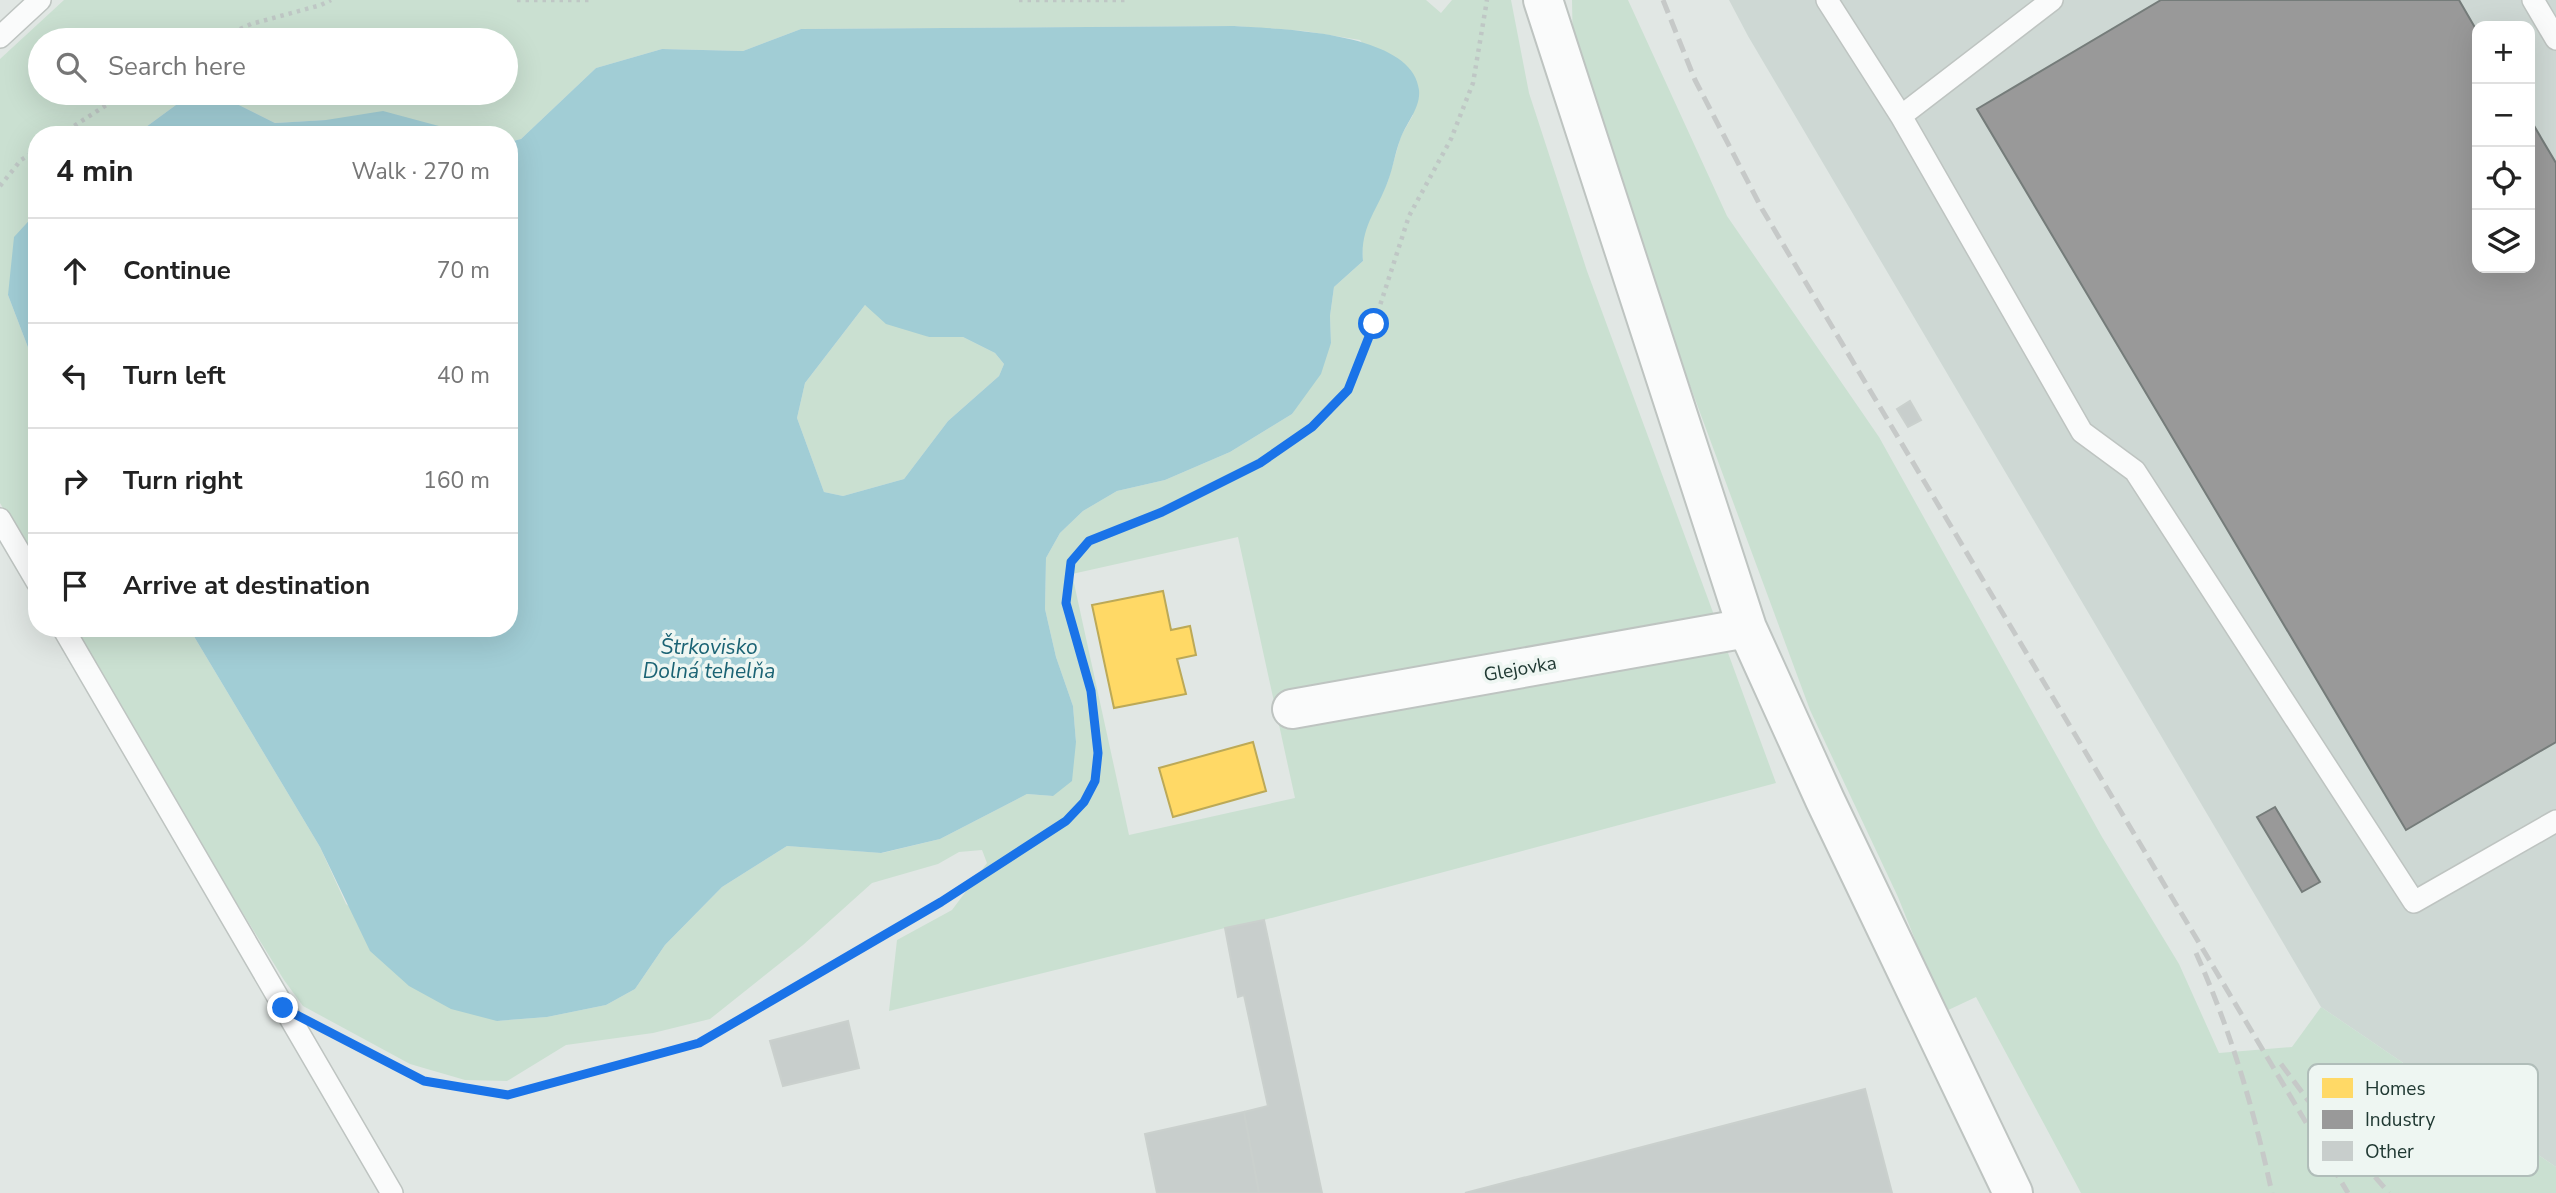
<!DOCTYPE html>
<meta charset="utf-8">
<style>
body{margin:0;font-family:"Nunito Sans",sans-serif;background:#f6f6f6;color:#222}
.controls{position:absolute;right:21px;top:21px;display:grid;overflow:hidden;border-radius:14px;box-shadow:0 7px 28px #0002}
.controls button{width:63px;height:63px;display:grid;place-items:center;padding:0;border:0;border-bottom:2px solid #e0e0e0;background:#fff;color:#222;font:35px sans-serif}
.stop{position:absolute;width:21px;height:21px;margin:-16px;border:5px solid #1a73e8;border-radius:50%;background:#fff}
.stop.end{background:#1a73e8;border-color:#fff;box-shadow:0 2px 7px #0008}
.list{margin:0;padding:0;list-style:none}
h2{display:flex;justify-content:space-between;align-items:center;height:91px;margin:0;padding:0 28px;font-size:30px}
h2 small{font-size:23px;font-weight:400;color:#767676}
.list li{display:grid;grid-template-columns:46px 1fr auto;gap:21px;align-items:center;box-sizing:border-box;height:105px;padding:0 28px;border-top:2px solid #e0e0e0}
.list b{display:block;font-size:26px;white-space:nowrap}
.list em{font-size:23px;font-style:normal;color:#767676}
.icon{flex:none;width:38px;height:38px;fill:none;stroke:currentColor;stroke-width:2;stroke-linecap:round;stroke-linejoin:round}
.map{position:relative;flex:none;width:2556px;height:1193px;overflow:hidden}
.search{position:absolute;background:#fff;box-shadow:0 7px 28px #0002;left:28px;top:28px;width:490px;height:77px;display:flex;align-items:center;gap:18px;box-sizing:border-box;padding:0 24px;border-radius:38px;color:#767676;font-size:26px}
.panel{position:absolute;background:#fff;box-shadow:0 7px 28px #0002;left:28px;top:126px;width:490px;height:511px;border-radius:28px}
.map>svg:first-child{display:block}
.built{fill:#ced8d4;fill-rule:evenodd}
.green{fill:#cae0d1;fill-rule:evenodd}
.water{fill:#a1cdd5;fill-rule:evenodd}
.homes{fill:#ffd966;stroke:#bca957;stroke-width:2}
.industry{fill:#999;stroke:#757c7a;stroke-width:2}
.building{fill:#c8cecc;stroke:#cad0cd;stroke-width:2}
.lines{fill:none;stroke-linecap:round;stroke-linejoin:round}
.lane-casing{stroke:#bec4c1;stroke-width:24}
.street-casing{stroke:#bec4c1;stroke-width:42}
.path{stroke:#bfc7c5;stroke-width:4.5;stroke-dasharray:3.5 5;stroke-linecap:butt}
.lane{stroke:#fafbfb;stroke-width:21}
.street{stroke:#fafbfb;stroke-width:38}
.rail{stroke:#c6c9c8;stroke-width:5;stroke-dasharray:14 7;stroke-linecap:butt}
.route{stroke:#1a73e8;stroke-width:9}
.labels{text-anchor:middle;stroke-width:7;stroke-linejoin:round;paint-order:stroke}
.street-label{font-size:19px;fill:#203933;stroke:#eef6f2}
.water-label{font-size:21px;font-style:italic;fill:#1b6374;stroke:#eef6f2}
.key{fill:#eef6f2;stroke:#b0bdb9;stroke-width:2}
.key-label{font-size:19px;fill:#203933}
</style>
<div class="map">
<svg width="2556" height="1193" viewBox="0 0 2556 1193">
<rect width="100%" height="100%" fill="#e1e7e4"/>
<!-- built -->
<path class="built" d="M1729 0H2556V1167L2321 1007 1748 36ZM2477 26H2530V268H2477Z"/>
<!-- green -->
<path class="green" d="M64 0H1426L1441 13 1452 0H1511L1529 93 1587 271 1776 783 1264 920 1225 928 889 1011 897 940 952 910 987 863 982 850 959 852 938 864 872 883 803 945 710 1019 653 1033 566 1045 507 1081 465 1080 410 1064 303 1006 284 980 157 774 73 628H189L320 847 346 904 497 1021 547 1017 606 1005 635 989 665 945 722 887 787 846 882 853 940 839 1027 794 1053 796 1076 742 1073 706 1056 657 1045 609 1046 558 1060 533 1083 511 1117 491 1165 480 1230 452 1292 414 1331 343 1330 316 1334 287 1363 261 1362 243 1366 227 1388 181 1401 136 1413 115 1360 40 1304 31 1234 26 801 29 743 51 662 49 596 68 521 139 509 142V135H458L450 129 326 120 275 123 231 101 180 102 135 135H37V212L34 214 8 295 37 371V566L0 503V59ZM40 40H506V93H40ZM1238 537 1295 798 1129 835 1072 574Z
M1572 0H1628L1727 216 1879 437 2102 837 2179 964 2219 1053 2292 1047 2321 1007 2556 1167V1193H2081L1976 997 1944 1012 1898 897 1810 710 1678 353 1573 53Z
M865 305 929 337H963L995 353 1004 364 999 376 948 421 904 479 843 496 824 492 797 418 805 383Z"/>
<!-- water -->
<path class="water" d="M1234 26C1278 29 1413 31 1419 90 1421 108 1405 124 1400 140 1395 153 1393 168 1388 181 1377 211 1360 227 1363 261L1334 287 1330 316 1331 343 1321 374 1292 414 1230 452 1165 480 1117 491 1083 511 1060 533 1046 558 1045 609 1056 657 1073 706 1076 742 1072 781 1053 796 1027 794 940 839 881 853 787 846 722 887 665 945 635 989 606 1005 547 1017 497 1021 451 1009 409 986 370 951 320 847 189 628H509V142L521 139 596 68 662 49 743 51 801 29ZM865 305 886 324 929 337H963L995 353 1004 364 999 376 948 421 904 479 843 496 824 492 797 418 805 383Z
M231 101 275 123 326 120 383 111 450 129 458 135H135L180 102Z
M37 212V371L8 295 14 237Z"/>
<!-- homes -->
<path class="homes" d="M1163 591 1171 630 1190 626 1196 655 1177 659 1186 694 1114 708 1092 605Z
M1253 742 1266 791 1173 817 1159 768Z"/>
<!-- industry -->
<path class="industry" d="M2161 0H2459L2477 31V268H2530V119L2556 163V742L2406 830 1977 109Z
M2275 807 2320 882 2302 892 2257 817Z"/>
<!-- building -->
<path class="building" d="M1910 401 1921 420 1908 427 1897 409Z
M1264 920 1322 1193H1259L1244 1112 1268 1106 1244 995 1238 997 1225 928Z
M848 1021 859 1068 783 1086 770 1041Z
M1865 1089 1892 1193H1465Z
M1244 1112 1259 1193H1157L1145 1134Z"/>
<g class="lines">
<!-- lane casing -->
<g class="lane-casing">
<path id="lane" d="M1827 0 1901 116 2082 432 2135 471 2414 902 2556 821
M2533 0 2556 39
M0 37 40 0
M1901 116 2052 0
M0 519 37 582
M63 628 392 1193"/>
</g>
<!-- street casing -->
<g class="street-casing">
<path id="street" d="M1543 0 1747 628 1825 800 2013 1193
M1292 709 1747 628"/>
</g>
<!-- path -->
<path class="path" d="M517 0H591
M1019 0H1129
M217 40 251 24 321 5 331 0
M60 135 125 93
M0 186 21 160 37 150
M338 1036 424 1081 508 1095 699 1043 941 902 1066 821 1084 802 1095 781 1098 753 1091 691 1066 603 1071 562 1089 542 1162 512 1260 463 1312 427 1348 390 1374 324 1409 216 1451 139 1473 83 1487 0"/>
<!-- lane -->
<use href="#lane" class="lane"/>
<!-- street -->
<use href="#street" class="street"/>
<!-- rail -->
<path class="rail" d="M1663 0 1695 80 1762 209 2348 1193
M2196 953C2231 1031 2254 1110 2272 1193
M2281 1064 2307 1099 2389 1193"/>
</g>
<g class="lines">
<!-- route -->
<path class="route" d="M283 1008 424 1081 508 1095 699 1043 941 902 1066 821 1084 802 1095 781 1098 753 1091 691 1066 603 1071 562 1089 541 1162 512 1260 463 1312 427 1348 390 1374 324"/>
</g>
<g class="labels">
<!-- street labels -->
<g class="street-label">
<text transform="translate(1520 668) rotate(-10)" y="7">Glejovka</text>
</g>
<!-- water labels -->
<g class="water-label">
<text x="709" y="654">Štrkovisko<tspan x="709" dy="24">Dolná tehelňa</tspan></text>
</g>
</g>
<!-- legend -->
<rect x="2308" y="1064" width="230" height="112" rx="10" class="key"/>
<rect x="2322" y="1078" width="31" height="20" fill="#ffd966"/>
<rect x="2322" y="1110" width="31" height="19" fill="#999"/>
<rect x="2322" y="1141" width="31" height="20" fill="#c8cecc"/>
<g class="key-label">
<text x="2365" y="1095">Homes</text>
<text x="2365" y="1126">Industry</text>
<text x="2365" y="1158">Other</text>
</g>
</svg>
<div class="controls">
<button>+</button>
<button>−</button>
<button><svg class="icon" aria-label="locate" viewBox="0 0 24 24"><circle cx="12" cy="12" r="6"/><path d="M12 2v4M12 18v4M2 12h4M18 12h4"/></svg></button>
<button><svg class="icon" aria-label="layers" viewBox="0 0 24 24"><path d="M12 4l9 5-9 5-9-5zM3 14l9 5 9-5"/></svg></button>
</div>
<div class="stop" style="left:1374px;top:324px"></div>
<div class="stop end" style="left:283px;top:1008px"></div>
<div class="search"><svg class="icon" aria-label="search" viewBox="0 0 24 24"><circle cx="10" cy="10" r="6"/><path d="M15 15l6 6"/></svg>Search here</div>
<section class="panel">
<h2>4 min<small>Walk · 270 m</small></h2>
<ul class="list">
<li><svg class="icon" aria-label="ahead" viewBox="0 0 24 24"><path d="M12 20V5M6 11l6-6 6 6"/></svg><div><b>Continue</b></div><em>70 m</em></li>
<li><svg class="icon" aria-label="left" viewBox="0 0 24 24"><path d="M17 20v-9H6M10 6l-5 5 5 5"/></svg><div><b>Turn left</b></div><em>40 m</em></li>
<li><svg class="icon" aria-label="right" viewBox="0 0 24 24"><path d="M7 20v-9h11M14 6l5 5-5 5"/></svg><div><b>Turn right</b></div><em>160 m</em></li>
<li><svg class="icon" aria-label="arrive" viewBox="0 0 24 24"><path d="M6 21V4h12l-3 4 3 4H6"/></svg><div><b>Arrive at destination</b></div></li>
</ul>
</section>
</div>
